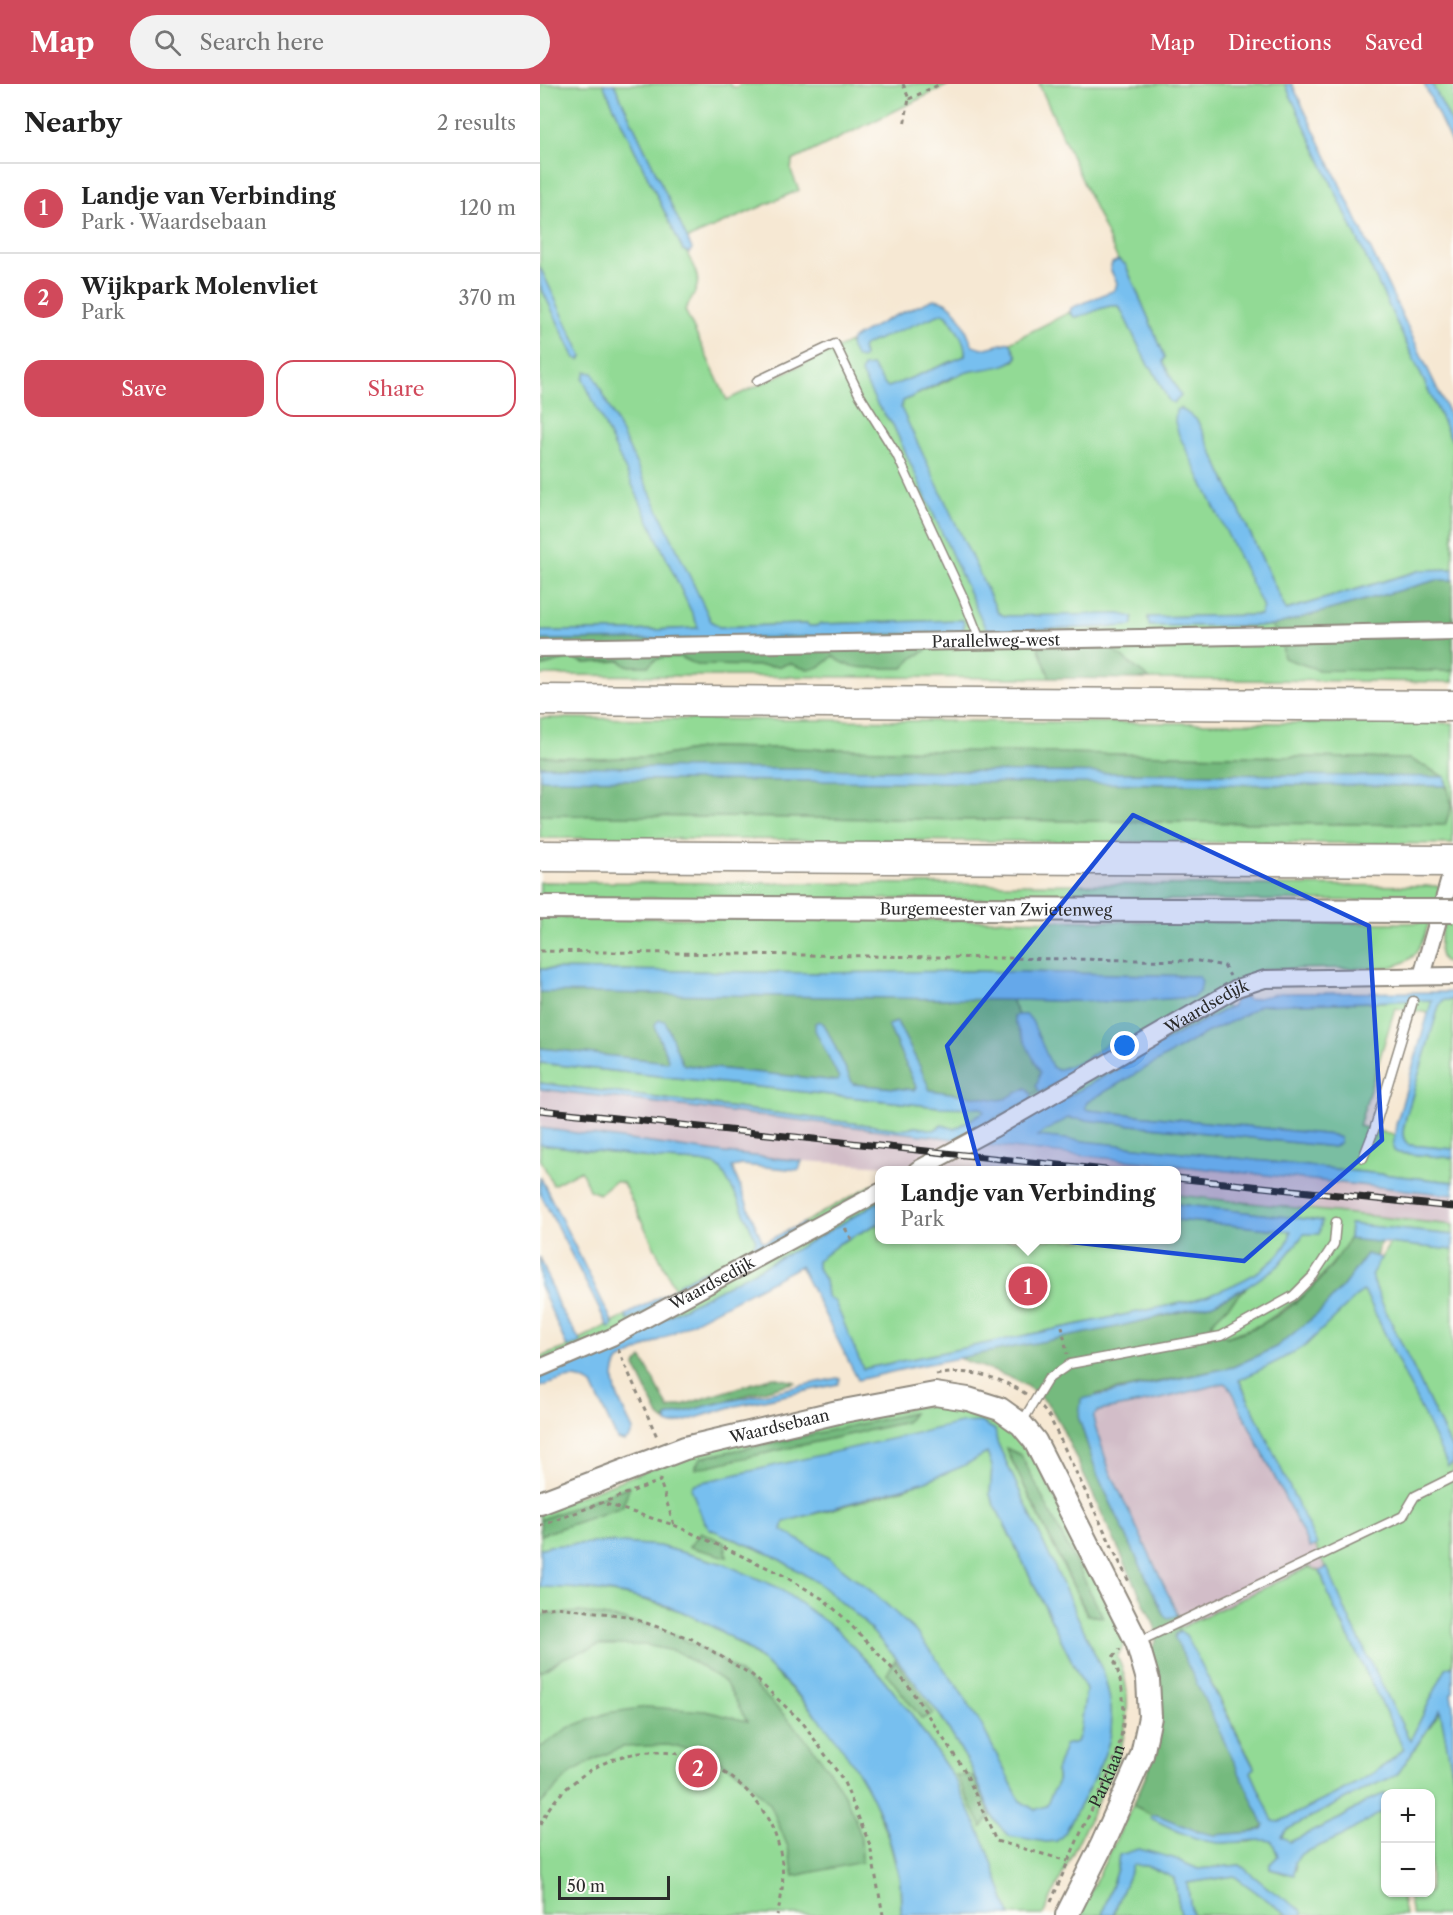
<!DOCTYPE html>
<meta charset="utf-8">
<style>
body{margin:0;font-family:"Libre Caslon Text",serif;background:#f2f2f2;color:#222}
.controls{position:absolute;right:18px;bottom:18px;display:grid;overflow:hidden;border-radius:12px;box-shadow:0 2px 4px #0004}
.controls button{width:54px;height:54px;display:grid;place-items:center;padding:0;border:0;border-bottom:2px solid #e0e0e0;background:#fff;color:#222;font:30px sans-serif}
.scale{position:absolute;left:18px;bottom:15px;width:112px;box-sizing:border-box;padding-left:6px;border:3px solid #2b2b2b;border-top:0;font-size:16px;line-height:21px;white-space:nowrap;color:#2b2b2b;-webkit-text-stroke:4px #fdfcf7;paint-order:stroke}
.you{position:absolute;left:585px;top:962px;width:21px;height:21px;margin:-15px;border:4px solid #fff;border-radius:50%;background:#1a73e8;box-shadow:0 0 0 9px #1a73e833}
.badge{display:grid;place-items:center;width:39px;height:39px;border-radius:50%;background:#d1495b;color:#fff;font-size:20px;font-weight:700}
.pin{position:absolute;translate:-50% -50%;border:3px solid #fff;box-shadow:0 2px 6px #0006}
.popup{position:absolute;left:335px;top:1082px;width:306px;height:78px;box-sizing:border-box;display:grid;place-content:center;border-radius:12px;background:#fff;filter:drop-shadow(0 2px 4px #0005);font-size:20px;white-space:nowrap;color:#767676}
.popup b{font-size:22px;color:#222}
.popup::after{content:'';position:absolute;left:50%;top:100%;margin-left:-12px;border:12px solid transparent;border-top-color:#fff}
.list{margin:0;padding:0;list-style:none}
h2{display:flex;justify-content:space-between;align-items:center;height:78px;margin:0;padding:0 24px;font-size:26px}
h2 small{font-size:20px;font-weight:400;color:#767676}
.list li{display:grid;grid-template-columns:39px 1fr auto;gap:18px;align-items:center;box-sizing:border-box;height:90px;padding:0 24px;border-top:2px solid #e0e0e0}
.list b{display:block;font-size:22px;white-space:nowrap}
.list p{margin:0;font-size:20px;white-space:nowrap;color:#767676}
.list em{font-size:20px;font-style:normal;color:#767676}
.actions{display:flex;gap:12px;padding:18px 24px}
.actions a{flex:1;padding:14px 0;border:2px solid #d1495b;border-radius:18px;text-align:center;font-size:21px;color:#d1495b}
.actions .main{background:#d1495b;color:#fff}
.icon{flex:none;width:33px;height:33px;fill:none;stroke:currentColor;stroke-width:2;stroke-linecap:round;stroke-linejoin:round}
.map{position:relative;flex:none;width:913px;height:1831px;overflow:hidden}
header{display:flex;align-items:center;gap:36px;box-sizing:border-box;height:84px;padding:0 30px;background:#d1495b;color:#fff}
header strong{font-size:28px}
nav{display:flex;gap:33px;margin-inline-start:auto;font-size:21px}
.search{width:420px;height:54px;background:#f2f2f2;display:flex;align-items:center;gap:15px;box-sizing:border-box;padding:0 21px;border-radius:33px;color:#767676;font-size:22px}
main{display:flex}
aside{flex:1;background:#fff}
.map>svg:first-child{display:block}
.industrial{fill:#d2bdc8}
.green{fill:#92da95;stroke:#5e8260;stroke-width:1.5;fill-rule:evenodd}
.forest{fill:#75ba7e;stroke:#507254;stroke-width:1.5}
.water{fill:#77bfef;stroke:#51758d;stroke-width:1.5;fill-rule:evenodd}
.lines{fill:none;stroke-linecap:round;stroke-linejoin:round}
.lane-casing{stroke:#908a7f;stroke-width:11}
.street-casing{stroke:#908a7f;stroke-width:20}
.secondary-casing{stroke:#908a7f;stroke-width:26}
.highway-casing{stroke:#908a7f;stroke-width:33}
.path{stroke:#908a7f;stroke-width:3;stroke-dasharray:4.5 4.5;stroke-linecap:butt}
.lane{stroke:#fff;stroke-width:8}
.street{stroke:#fff;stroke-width:16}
.secondary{stroke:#fff;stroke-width:22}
.highway{stroke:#fff;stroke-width:30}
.rail-casing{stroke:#2b2b2b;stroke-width:7}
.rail{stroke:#fdfcf7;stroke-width:4.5;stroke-dasharray:14;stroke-linecap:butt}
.secondary-bridge-casing{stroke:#908a7f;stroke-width:26;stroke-linecap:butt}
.secondary-bridge{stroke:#fff;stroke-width:22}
.marked{fill:#1d4ed8;fill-opacity:0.2;stroke:#1d4ed8;stroke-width:4.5;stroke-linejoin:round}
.labels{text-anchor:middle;stroke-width:5;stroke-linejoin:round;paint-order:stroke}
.street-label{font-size:16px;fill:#2b2b2b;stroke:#fdfcf7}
</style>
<header>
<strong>Map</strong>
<div class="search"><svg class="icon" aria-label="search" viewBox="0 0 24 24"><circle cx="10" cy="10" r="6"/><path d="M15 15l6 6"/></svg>Search here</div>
<nav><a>Map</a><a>Directions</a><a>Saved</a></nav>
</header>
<main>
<aside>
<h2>Nearby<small>2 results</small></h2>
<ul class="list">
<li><span class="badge">1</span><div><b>Landje van Verbinding</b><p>Park · Waardsebaan</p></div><em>120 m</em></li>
<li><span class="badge">2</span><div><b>Wijkpark Molenvliet</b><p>Park</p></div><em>370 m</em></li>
</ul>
<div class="actions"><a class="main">Save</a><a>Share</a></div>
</aside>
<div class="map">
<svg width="913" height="1831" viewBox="0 0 913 1831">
<rect width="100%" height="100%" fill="#fdfcf7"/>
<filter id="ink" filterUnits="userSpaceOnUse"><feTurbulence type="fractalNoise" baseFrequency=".0167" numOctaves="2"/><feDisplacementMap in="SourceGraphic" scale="12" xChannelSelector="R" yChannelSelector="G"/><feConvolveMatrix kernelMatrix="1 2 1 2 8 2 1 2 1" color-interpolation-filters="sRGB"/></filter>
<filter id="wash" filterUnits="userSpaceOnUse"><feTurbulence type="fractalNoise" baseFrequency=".008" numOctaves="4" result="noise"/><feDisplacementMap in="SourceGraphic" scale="24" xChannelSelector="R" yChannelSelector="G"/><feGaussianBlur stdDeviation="1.35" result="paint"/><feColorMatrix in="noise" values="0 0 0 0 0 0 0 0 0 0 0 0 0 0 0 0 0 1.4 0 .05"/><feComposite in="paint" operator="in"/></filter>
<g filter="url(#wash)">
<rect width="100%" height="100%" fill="#f6e8d3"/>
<!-- industrial -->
<path class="industrial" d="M0 1005 415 1055 443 1061 913 1111V1141L637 1111 636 1086H417L262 1077 185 1069 0 1044Z
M685 1299 691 1303 698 1323 704 1332 770 1464 777 1461 787 1483 780 1487 769 1483 640 1544V1534L569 1385 554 1338V1331L559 1327 621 1315Z"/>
<!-- green -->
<path class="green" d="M0 0H63L143 166 147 169C161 198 162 197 145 226L187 316 310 258 311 264 324 270 322 265 324 261 333 256 400 230 403 229 407 231C414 243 427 257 425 272L354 301 348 303 344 300 338 322 353 341 449 547 571 544 593 540V533L465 532 458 529 363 332 361 324 363 317 426 288 474 277 477 273 470 258 530 228 534 233C550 232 562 220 578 222L582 227 608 281 612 284 629 317 641 312 623 278 625 273 585 180 578 176 499 0H745L913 359V485L882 486 746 526 657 336 640 324 723 523 720 531 608 533 609 542H731L741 553 744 574 779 586 913 587V598L610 595 570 564 498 563 510 594 0 591V583L31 574 45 579 81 577 83 580 91 582H108L115 576 124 573H141L157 581 241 582 249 579 254 581 293 572 320 583 363 584 374 573 386 566 397 548H421L423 536 280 540 276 542H269L267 540 179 543 171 537 44 295 158 540V544L91 547H0V201L35 274 42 272 0 183Z
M74 0H190L192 3H198L200 0H410L252 77 251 87 259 106 147 155Z
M892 0H913V42Z
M0 634 654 639H913V760L0 754V731L905 741 912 721 905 693 870 675 170 663 120 672 62 675 0 672Z
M0 798 913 802V817L0 814Z
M0 833 862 839 889 838C881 865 876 879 845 884L725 885 688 900 683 920 689 924 638 950 443 1061 415 1055 490 1017 492 1011 499 1007 500 1008 516 1002 581 950 541 978 517 986 512 983 487 931H478L471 916 585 918 653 913 660 907 658 892 432 887 279 889 0 885Z
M904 838H913V882C892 877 901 853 904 838Z
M860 916H893L889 929 855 924 819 1042 854 1051 853 1063 858 1069 913 1074V1098L496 1052 527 1034 794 1063 800 1058V1054L792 1051 547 1026 545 1024 547 1018 666 949 697 935 720 921 845 918Z
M903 916H913V1065L869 1061C859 1054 864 1043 866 1033L899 922Z
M0 979 399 1023 442 1024 444 1028 415 1045 402 1041 394 1046 376 1043 359 1045 0 999Z
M0 1060 126 1076 161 1078 176 1081 181 1085 198 1115 216 1156 214 1161 190 1176 265 1143 263 1139 339 1097V1117C277 1156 209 1190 144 1224 96 1248 50 1275 0 1293V1273L41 1258 40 1255 68 1241 69 1243 73 1241V1239L86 1231 88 1236 182 1184 178 1182 157 1190 138 1201V1203L135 1205 83 1099 75 1097 59 1110 49 1106 41 1086 13 1101 0 1074Z
M637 1111 913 1141V1151L810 1140 809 1155 802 1168 768 1208 722 1240 686 1253 672 1244V1238L707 1203 738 1182 764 1150 781 1137 637 1120Z
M637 1136 752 1147C741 1186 686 1206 651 1217L322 1285 295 1219 287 1212 285 1197 277 1182V1177L300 1159 339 1139 340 1156H636Z
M850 1159 913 1166V1367L841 1217 831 1190Z
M820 1207H823L826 1210 908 1381 913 1379V1581L906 1584 870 1657 811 1539 699 1295 765 1262 805 1223Z
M414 1320 461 1337 476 1350 494 1372 586 1558 577 1572C593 1605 588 1641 578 1675L503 1831H470L447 1764 414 1694 370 1628 340 1591 296 1545 184 1480 119 1462 68 1458 10 1462 0 1465V1451L82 1423 89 1402 0 1436V1427L158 1367 373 1323ZM372 1330 366 1338 155 1384 160 1374ZM454 1346 457 1358 563 1588C569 1607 573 1627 571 1647 568 1674 538 1723 525 1749L454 1735 431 1683 402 1634 357 1575 321 1535 277 1498 232 1471 186 1452ZM466 1365 563 1532 562 1533 547 1531ZM161 1448 187 1472 149 1463ZM417 1691 433 1692 451 1731Z
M447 1369 452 1382 450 1411 546 1606 540 1650 537 1658 516 1687 518 1697 506 1722 495 1726 480 1717 441 1640 417 1602 335 1510 290 1475 242 1447 244 1438C313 1419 384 1404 447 1369Z
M769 1483 780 1487 791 1517 864 1665C834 1695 778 1718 739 1738H733L711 1688 714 1683 678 1611 641 1548H638L640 1544Z
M0 1503 43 1504 94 1513 141 1527 180 1546 223 1577 264 1618 300 1658 331 1710 349 1756 360 1798 361 1831H0Z
M901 1626 913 1693V1831H872L868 1809 890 1808V1710H844L829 1716 801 1734 750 1758 741 1752 746 1746 829 1703 857 1691Z
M593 1721 612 1731V1734L640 1748 667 1757 708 1758 723 1755 732 1757 738 1772 730 1780V1785L746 1790 756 1786 755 1778 761 1770 802 1752 840 1728 845 1729 846 1808 861 1809 865 1831H762L761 1827 728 1804 700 1781 658 1785 633 1774 579 1771 577 1785 562 1831H539Z
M593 1781 608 1782 634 1794 641 1831H573Z
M694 1792 748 1831H652L647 1799Z"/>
<!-- forest -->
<path class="forest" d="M897 496H913V587L779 586 744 574 741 553 731 542Z
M397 548 386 566 374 573 363 584C340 583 311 589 293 572 278 588 269 588 249 579L241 582 157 581 141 573H124L115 576 108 582H91L83 580 81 576 45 579 31 574 0 583V556L180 555Z
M498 562 570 564 610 595 510 594Z
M170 663 870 675 905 693 0 682V672L62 675 120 672Z
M0 695 906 702 912 721 905 741 0 731Z
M0 908 471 916 478 931 474 933 500 988 498 999 496 1001 499 1007 492 1011 486 1004 465 1015 459 1016 389 1006 380 983 357 938 348 941 376 1003 374 1006 313 1000 284 940 299 994 298 997 145 981 142 979 125 938 115 944 128 975 127 978 0 964Z
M809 1155 841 1158 836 1173 827 1170 804 1201 779 1229 736 1263 693 1283 557 1310 539 1335 557 1390 624 1531 637 1532V1529L640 1534 639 1549 636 1550 724 1741C719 1748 712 1748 703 1749 694 1750 684 1751 675 1751 655 1750 635 1738 617 1731H612L593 1721C613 1678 626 1642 618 1593 616 1584 615 1575 611 1566L616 1557V1545L520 1340C516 1333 512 1325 507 1319 485 1294 448 1286 418 1274L616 1234 673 1220 707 1203 672 1238V1244L687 1253C698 1249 711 1246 722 1240 758 1222 790 1190 809 1155Z
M102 1274 129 1325 233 1293 256 1298 144 1328 127 1333 125 1337 119 1332 95 1282Z
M373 1329 366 1338 155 1385 160 1374Z
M466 1364 481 1371 563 1533 548 1531Z
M90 1402 82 1423 0 1451V1436Z
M161 1448 185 1459 187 1473 149 1463Z
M40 1528C72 1534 105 1538 134 1551 160 1563 187 1577 208 1596 252 1635 301 1690 319 1746 322 1756 322 1768 322 1778L254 1792 248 1763 230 1720 200 1689 163 1668 128 1661 82 1663 55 1675 30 1690 0 1721V1664L28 1644 67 1629 107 1623 165 1627 207 1637 185 1598 138 1568 105 1561H60L23 1574 0 1589V1531Z
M355 1576 394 1630 382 1635 347 1590Z
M416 1691 433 1692 451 1731 442 1743Z"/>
<!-- water -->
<path class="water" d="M63 0H74L152 165 149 169 143 166Z
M745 0H752L913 338V359Z
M884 0H892L913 42V63Z
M578 176 585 180 625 273 623 278 641 312 634 319 629 317 612 284 608 281 579 222C563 220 550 232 534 233L530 228 531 224 575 206 577 199 570 185 572 179Z
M0 183 42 272 40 276 35 274 0 201Z
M394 215C418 217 424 242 433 262L442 265 470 258 477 273C467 285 443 284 428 288 407 293 383 308 363 317L361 324 458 529 465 532 580 530 593 533V540L591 542 449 547 444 541 353 341 338 322 321 289 323 283 332 282 344 300 348 303 354 301 425 272C427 258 414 242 407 231L403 229 324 261 322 265 324 273 321 275 316 273C312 267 308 262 312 255L350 234Z
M46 288 53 289 171 537 179 543 267 540 269 542H276L280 540 423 536C424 541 425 544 421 548L180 555 0 556V547H91L158 544 157 540 43 295Z
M640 324 657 336 746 526 882 486 913 485V496H897L731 542H609L608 533 720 531 723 523 639 351 635 338 636 326Z
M0 682 905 693 906 702 0 695Z
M0 885 279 889 432 887 658 892 662 897 660 907 653 913 585 918 0 908Z
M913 908V916H903L899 922 866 1033C864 1043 859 1054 869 1061L913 1065V1074L858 1069 854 1067 853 1063 856 1041 892 916 720 921 697 935 666 949 547 1018 545 1023 547 1026 792 1051 800 1054V1058L794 1063 528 1034 497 1052 913 1098V1111L443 1061 638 950 693 922 694 917 706 913 708 916 740 909Z
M478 931H487L492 937 512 983 517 986 541 978 581 950 585 951V957L580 963 500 1009 496 1001 498 998 500 988 475 938 474 933Z
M119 936 125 937 142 979 145 981 297 997 299 994 275 946V939L279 937 284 940 313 1000 374 1006 376 1003 348 941 357 938 380 983 390 1006 459 1016 465 1015 486 1004 492 1011 490 1017 415 1055 0 1005V999L359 1045 376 1043 394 1046 402 1041 415 1045 444 1028 442 1024 399 1023 0 979V964L127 978 128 975 115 944V940Z
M0 1044 185 1069 262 1077 259 1086 202 1081 192 1083 222 1157 225 1158 263 1139 265 1143 191 1180 190 1176 214 1161 216 1156 198 1115 181 1085 176 1081 161 1078 126 1076 0 1060Z
M0 1092 70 1233 73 1241 69 1244 0 1109Z
M339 1117V1139L300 1159 277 1177V1182L285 1197 287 1212 295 1218 323 1285 651 1217C682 1207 745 1184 751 1147L637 1136V1120L782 1137 779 1150H764L738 1182 707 1203 673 1220 572 1244 373 1283 318 1296 260 1182 79 1277C65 1298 84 1326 93 1346L90 1353 84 1357 77 1355 52 1301C33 1287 21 1297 0 1303V1293C50 1275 96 1248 144 1224 209 1190 277 1156 339 1117Z
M810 1140 913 1151V1166L809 1155Z
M827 1170 841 1174 831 1191 841 1217 913 1367V1379L908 1382 826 1210 822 1207 765 1262 738 1277 699 1296 777 1461 770 1464 704 1332C697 1322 695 1306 685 1299L621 1315 559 1327 554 1331V1338L569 1385 637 1529V1532L628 1534 624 1531 557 1390 539 1335 541 1315 693 1283 736 1263 779 1229 804 1201Z
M0 1173 19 1223 41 1258 30 1263H27L0 1201Z
M178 1182 182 1184V1187L88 1237 86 1231 138 1203V1201L157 1190Z
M297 1294 300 1295 298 1300 191 1323 133 1341 127 1339V1333L166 1322Z
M441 1338 455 1346 457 1358 563 1588C569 1607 573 1627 571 1647 568 1674 538 1723 525 1749L517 1757 506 1758 470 1752 463 1746 454 1735 431 1683 402 1634 357 1575 321 1535 277 1498 232 1471 170 1445 163 1436 151 1404 154 1400 421 1339ZM447 1369 452 1382 450 1411 546 1606 540 1650 537 1658 525 1661 516 1687 518 1697 506 1722 495 1726 480 1717 441 1640 417 1602 375 1547 335 1510 290 1475 242 1446 244 1438 383 1398 421 1383Z
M68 1458 119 1462 184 1480 237 1503 296 1545 340 1591 370 1628 414 1694 447 1764 470 1831H361C361 1820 361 1809 360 1799 359 1790 356 1781 354 1772 334 1695 283 1631 224 1578 201 1557 171 1541 143 1528 98 1509 48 1504 0 1503V1465L9 1462Z
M787 1483 811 1539 870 1657 906 1584 913 1581V1608L911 1610 913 1623V1693L900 1626 857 1691 829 1703 746 1746 741 1752 750 1758 801 1734 829 1716 844 1710H845V1729H840L802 1752 761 1770 755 1778 754 1791 730 1785V1780L738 1772 732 1757C715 1754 697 1760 679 1759 655 1757 633 1745 611 1734L612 1731H617L657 1747 674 1751 715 1748 722 1745 724 1741 635 1554 636 1550 641 1548 646 1551 714 1684 711 1688 733 1737 739 1738C777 1718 835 1695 864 1665L791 1517 780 1487Z
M599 1765 633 1774 658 1785 700 1781 728 1804 762 1827V1831H748L694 1792 647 1799 652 1831H641L634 1794 608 1782 593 1781 573 1831H562L577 1785 579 1771Z"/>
</g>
<g filter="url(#ink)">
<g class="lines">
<!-- lane casing -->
<g class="lane-casing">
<path id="lane" d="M217 297 295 260 319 310 357 371 423 513 440 556
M823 1074 834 1046 873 917
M482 1338 508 1295 530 1280 681 1252 753 1212 773 1192 794 1160 796 1138
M598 1558 863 1432 875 1412 913 1393"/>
</g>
<!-- street casing -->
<g class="street-casing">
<g id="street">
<path id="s2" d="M0 564 600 554 913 547"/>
<path d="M882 892 913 784"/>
<path id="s3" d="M377 1086 453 1045 697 904 725 895 913 892"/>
<path id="s4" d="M0 1284 72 1253 340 1108"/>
</g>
</g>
<!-- secondary casing -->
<g class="secondary-casing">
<g id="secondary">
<path id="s5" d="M0 823 866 827"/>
<path id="s6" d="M0 1419 145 1364 298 1328 395 1310 428 1315 460 1325 481 1340 495 1357 597 1558 608 1596 610 1633 602 1671 562 1761 527 1831"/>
</g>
</g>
<!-- highway casing -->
<g class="highway-casing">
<path id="highway" d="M0 616 913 622
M0 772 913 777"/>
</g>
<!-- path -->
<g class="path">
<path d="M363 0 369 15 364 42"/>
<path d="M369 15 400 0"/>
<path d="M0 867 658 877 684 882 690 892"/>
<path d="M305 1144 312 1156"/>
<path d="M522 1242 527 1270"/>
<path d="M78 1265 118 1355"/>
<path d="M396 1291C429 1284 458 1292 486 1310"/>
<path d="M502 1324 509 1332 590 1500"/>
<path d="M66 1420 134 1441 120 1397"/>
<path d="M134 1441 239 1489 283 1515 302 1532 367 1600 425 1687 456 1757 528 1777"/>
<path d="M0 1442 120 1397V1392"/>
<path d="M0 1525 17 1523 86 1532 152 1555 212 1591 263 1639 303 1696 330 1761 343 1831"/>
<path d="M0 1741C7 1724 20 1709 34 1698 130 1618 273 1710 237 1831"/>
<path id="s1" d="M511 1818C521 1794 531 1770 542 1746 571 1683 600 1645 573 1573L580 1565"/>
</g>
<!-- lane -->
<use href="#lane" class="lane"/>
<!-- street -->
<use href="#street" class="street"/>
<!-- secondary -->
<use href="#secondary" class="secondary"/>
<!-- highway -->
<use href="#highway" class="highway"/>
<!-- rail casing -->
<g class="rail-casing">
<path id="rail" d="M0 1026 566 1086
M636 1094 913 1123"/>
</g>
<!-- rail -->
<use href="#rail" class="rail"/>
<!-- secondary-bridge casing -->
<g class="secondary-bridge-casing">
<path id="secondary-bridge" d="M866 827H913"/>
</g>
<!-- secondary-bridge -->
<use href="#secondary-bridge" class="secondary-bridge"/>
</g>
</g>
<!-- marked area -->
<path class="marked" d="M593 731 829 842 842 1056 704 1177 457 1150 407 962Z"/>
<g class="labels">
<!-- street labels -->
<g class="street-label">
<text dy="6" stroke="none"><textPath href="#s2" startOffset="456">Parallelweg-west</textPath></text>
<text dy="6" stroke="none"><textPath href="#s5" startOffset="456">Burgemeester van Zwietenweg</textPath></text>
<text dy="6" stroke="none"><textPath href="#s3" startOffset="333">Waardsedijk</textPath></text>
<text dy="6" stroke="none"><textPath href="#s4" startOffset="192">Waardsedijk</textPath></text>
<text dy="6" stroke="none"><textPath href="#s6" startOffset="252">Waardsebaan</textPath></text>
<text dy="6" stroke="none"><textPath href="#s1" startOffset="138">Parklaan</textPath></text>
</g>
</g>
</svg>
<div class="controls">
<button>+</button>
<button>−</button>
</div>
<div class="scale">50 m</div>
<div class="you"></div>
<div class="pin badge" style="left:488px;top:1202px">1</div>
<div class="popup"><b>Landje van Verbinding</b>Park</div>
<div class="pin badge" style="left:158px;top:1684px">2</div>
</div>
</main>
